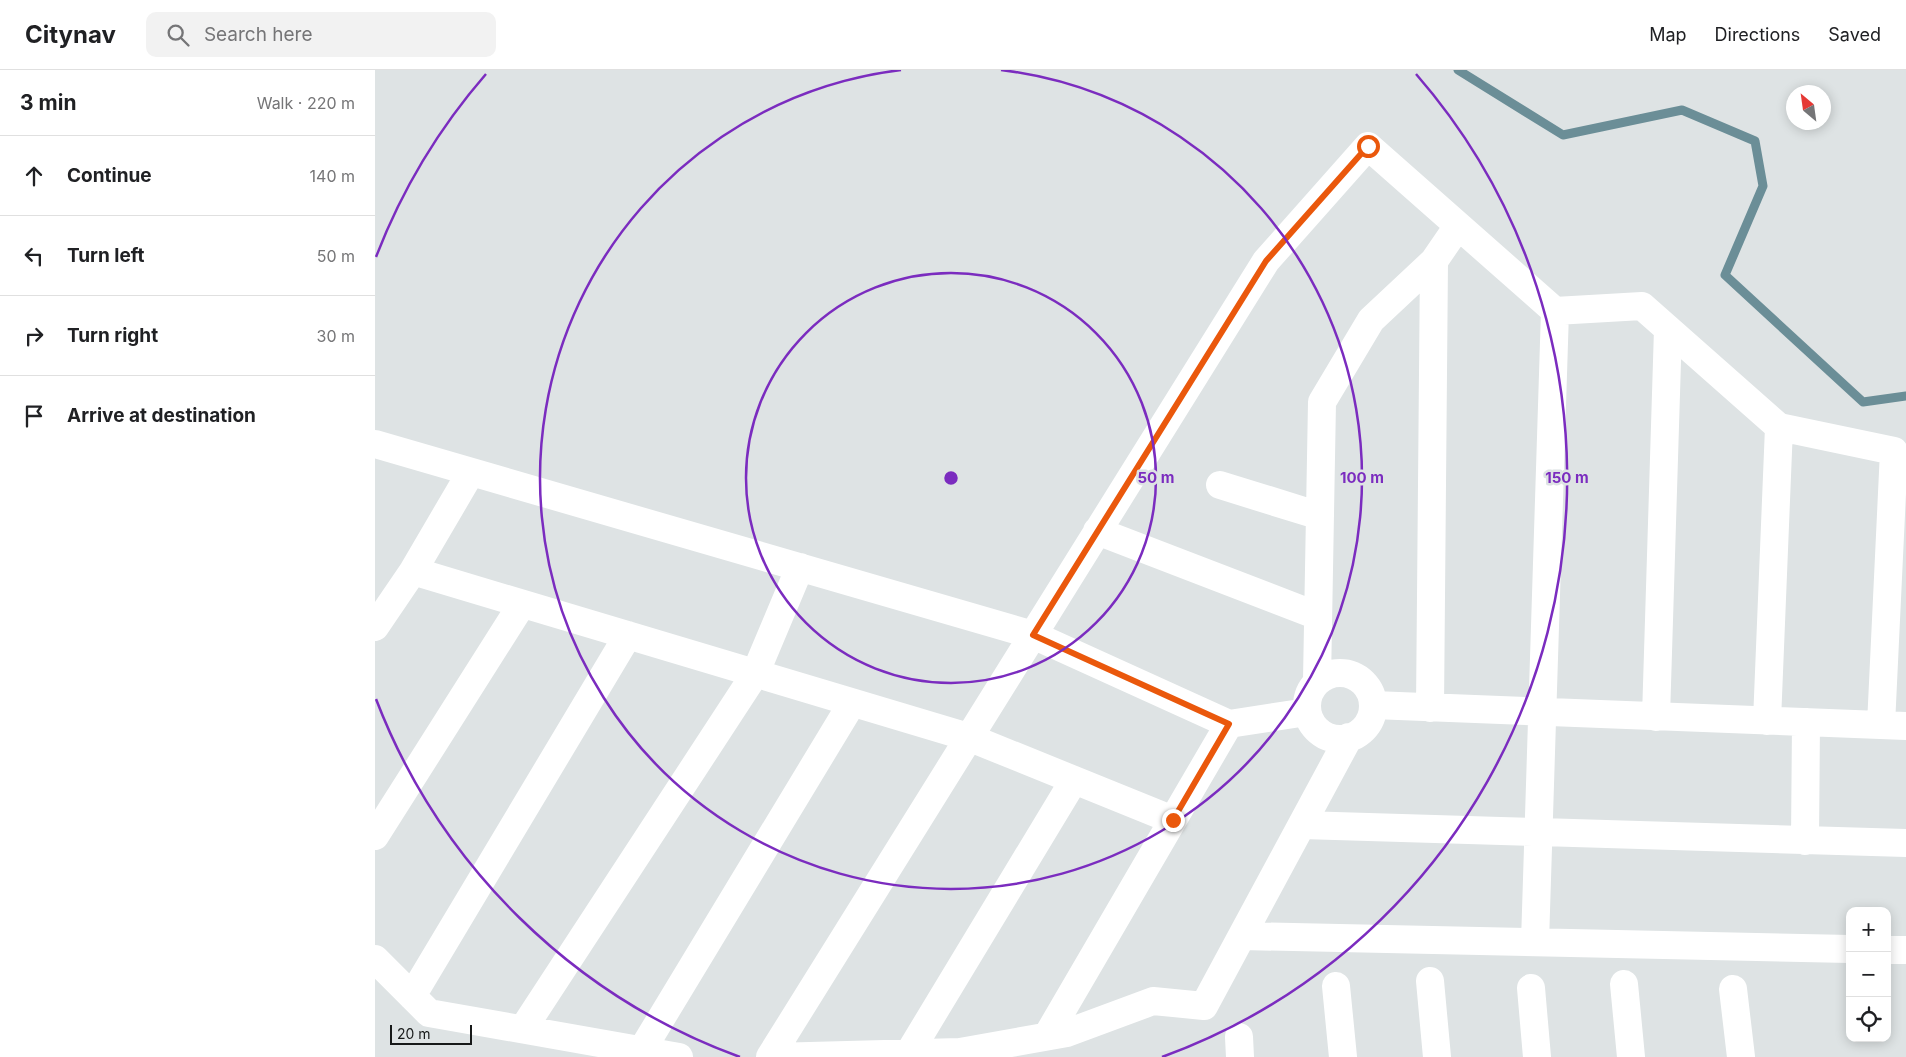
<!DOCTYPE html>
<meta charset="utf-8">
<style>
body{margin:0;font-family:Inter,sans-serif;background:#f2f2f2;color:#202124}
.controls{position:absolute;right:15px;bottom:15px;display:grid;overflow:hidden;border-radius:10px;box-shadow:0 2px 12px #0003}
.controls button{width:45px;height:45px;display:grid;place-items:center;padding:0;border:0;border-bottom:1px solid #e0e0e0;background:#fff;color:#202124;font:25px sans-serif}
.compass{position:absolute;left:1411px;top:15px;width:45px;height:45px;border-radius:50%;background:#fff;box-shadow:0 2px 12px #0003;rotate:331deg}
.scale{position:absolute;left:15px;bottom:12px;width:82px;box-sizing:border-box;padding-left:5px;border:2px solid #171919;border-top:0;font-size:14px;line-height:18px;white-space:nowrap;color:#171919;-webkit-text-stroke:4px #dee3e4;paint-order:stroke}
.stop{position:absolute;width:15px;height:15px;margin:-11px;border:4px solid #ea580c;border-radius:50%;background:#fff}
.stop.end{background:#ea580c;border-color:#fff;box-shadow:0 1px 5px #0008}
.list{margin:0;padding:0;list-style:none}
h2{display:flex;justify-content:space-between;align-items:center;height:65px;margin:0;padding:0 20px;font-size:21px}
h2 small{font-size:16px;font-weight:400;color:#757577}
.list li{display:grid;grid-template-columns:32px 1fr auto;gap:15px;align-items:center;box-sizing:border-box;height:80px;padding:0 20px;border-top:1px solid #e0e0e0}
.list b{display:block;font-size:19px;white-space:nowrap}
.list em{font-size:16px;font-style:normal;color:#757577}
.icon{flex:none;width:28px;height:28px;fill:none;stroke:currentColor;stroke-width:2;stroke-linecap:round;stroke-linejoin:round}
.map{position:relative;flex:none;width:1531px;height:987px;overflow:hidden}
header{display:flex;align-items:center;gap:30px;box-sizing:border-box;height:70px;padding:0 25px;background:#fff;border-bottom:1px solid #e0e0e0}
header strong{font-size:24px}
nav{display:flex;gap:28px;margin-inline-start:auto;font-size:18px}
.search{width:350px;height:45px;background:#f2f2f2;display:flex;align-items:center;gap:12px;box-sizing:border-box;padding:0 18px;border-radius:10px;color:#757577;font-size:19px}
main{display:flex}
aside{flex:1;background:#fff}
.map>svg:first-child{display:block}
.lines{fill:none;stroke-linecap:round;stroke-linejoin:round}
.stream{stroke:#6b8e97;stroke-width:9}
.minor{stroke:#fff;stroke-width:28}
.route{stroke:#ea580c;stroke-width:6}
.ring{fill:none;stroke:#7b2cbf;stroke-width:2.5}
.centre{fill:#7b2cbf;stroke:#dee3e4;stroke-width:2.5}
.ring-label{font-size:15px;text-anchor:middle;font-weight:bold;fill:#7b2cbf;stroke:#dee3e4;stroke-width:5;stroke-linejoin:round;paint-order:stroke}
</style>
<header>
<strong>Citynav</strong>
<div class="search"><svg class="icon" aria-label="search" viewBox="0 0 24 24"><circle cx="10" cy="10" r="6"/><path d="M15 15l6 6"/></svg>Search here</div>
<nav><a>Map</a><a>Directions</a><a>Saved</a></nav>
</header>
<main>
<aside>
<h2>3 min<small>Walk · 220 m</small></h2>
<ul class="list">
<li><svg class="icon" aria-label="ahead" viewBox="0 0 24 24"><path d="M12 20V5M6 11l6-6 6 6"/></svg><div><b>Continue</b></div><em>140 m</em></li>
<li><svg class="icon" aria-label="left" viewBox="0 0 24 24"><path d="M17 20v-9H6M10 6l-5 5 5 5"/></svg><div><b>Turn left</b></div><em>50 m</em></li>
<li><svg class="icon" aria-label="right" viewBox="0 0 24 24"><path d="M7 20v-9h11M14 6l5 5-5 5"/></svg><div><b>Turn right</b></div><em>30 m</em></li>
<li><svg class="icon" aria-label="arrive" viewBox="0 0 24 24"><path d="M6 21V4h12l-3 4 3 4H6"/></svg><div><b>Arrive at destination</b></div></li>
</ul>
</aside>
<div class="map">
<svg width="1531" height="987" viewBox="0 0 1531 987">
<rect width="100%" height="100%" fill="#dee3e4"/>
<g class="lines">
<!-- stream -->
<path class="stream" d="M1083 0 1188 65 1307 40 1380 71 1388 116 1350 205 1488 332 1531 326"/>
<!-- minor -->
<path class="minor" d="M0 374 658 565 854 654 932 642
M845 415 945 446
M722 461 943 546
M38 501 593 667 798 750
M0 557 38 501 96 402
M932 636a33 33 0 1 1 66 0a33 33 0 1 1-66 0Z
M942 611 947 332 996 250 1059 191
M998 635 1531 656
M1055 638 1059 191 1083 156
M1281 647 1293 259
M1392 651 1404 357
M927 755 1531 773
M0 766 147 534
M1430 771 1431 652
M867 866 1475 879
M1160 872 1180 241
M1512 880H1531
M0 889 54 943 304 987
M1055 911 1062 987
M1249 914 1256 987
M961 916 968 987
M1156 918 1162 987
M1358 919 1366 987
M37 926 253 565
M148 959 380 604 425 497
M672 966 854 654
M864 967 865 987
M267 980 477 633
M534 983 699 710
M395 987 891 191 993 76 1180 241 1267 236 1404 357 1519 381 1506 655
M397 987 585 982 692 963 778 931 829 936 974 667"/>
</g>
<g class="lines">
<!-- route -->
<path class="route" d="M798 750 854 654 658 565 891 191 993 76"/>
</g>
<!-- distance rings -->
<g class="ring">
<circle cx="576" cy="408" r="205"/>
<path d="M626 0A411 411 0 1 1 526 0"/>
<path d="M365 987A616 616 0 0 1 1 629M1 187A616 616 0 0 1 111 4M1041 4A616 616 0 0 1 787 987"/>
</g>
<circle cx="576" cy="408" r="8" class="centre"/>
<g class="ring-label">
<text x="781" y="413">50 m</text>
<text x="987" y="413">100 m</text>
<text x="1192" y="413">150 m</text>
</g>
</svg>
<div class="controls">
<button>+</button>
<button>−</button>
<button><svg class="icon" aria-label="locate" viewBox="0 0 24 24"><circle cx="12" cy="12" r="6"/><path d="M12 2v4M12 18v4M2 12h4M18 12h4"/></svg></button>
</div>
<svg class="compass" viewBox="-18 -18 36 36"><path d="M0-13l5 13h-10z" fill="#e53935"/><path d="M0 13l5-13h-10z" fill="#757577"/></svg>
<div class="scale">20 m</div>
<div class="stop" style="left:993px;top:76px"></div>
<div class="stop end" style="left:798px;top:750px"></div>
</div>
</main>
